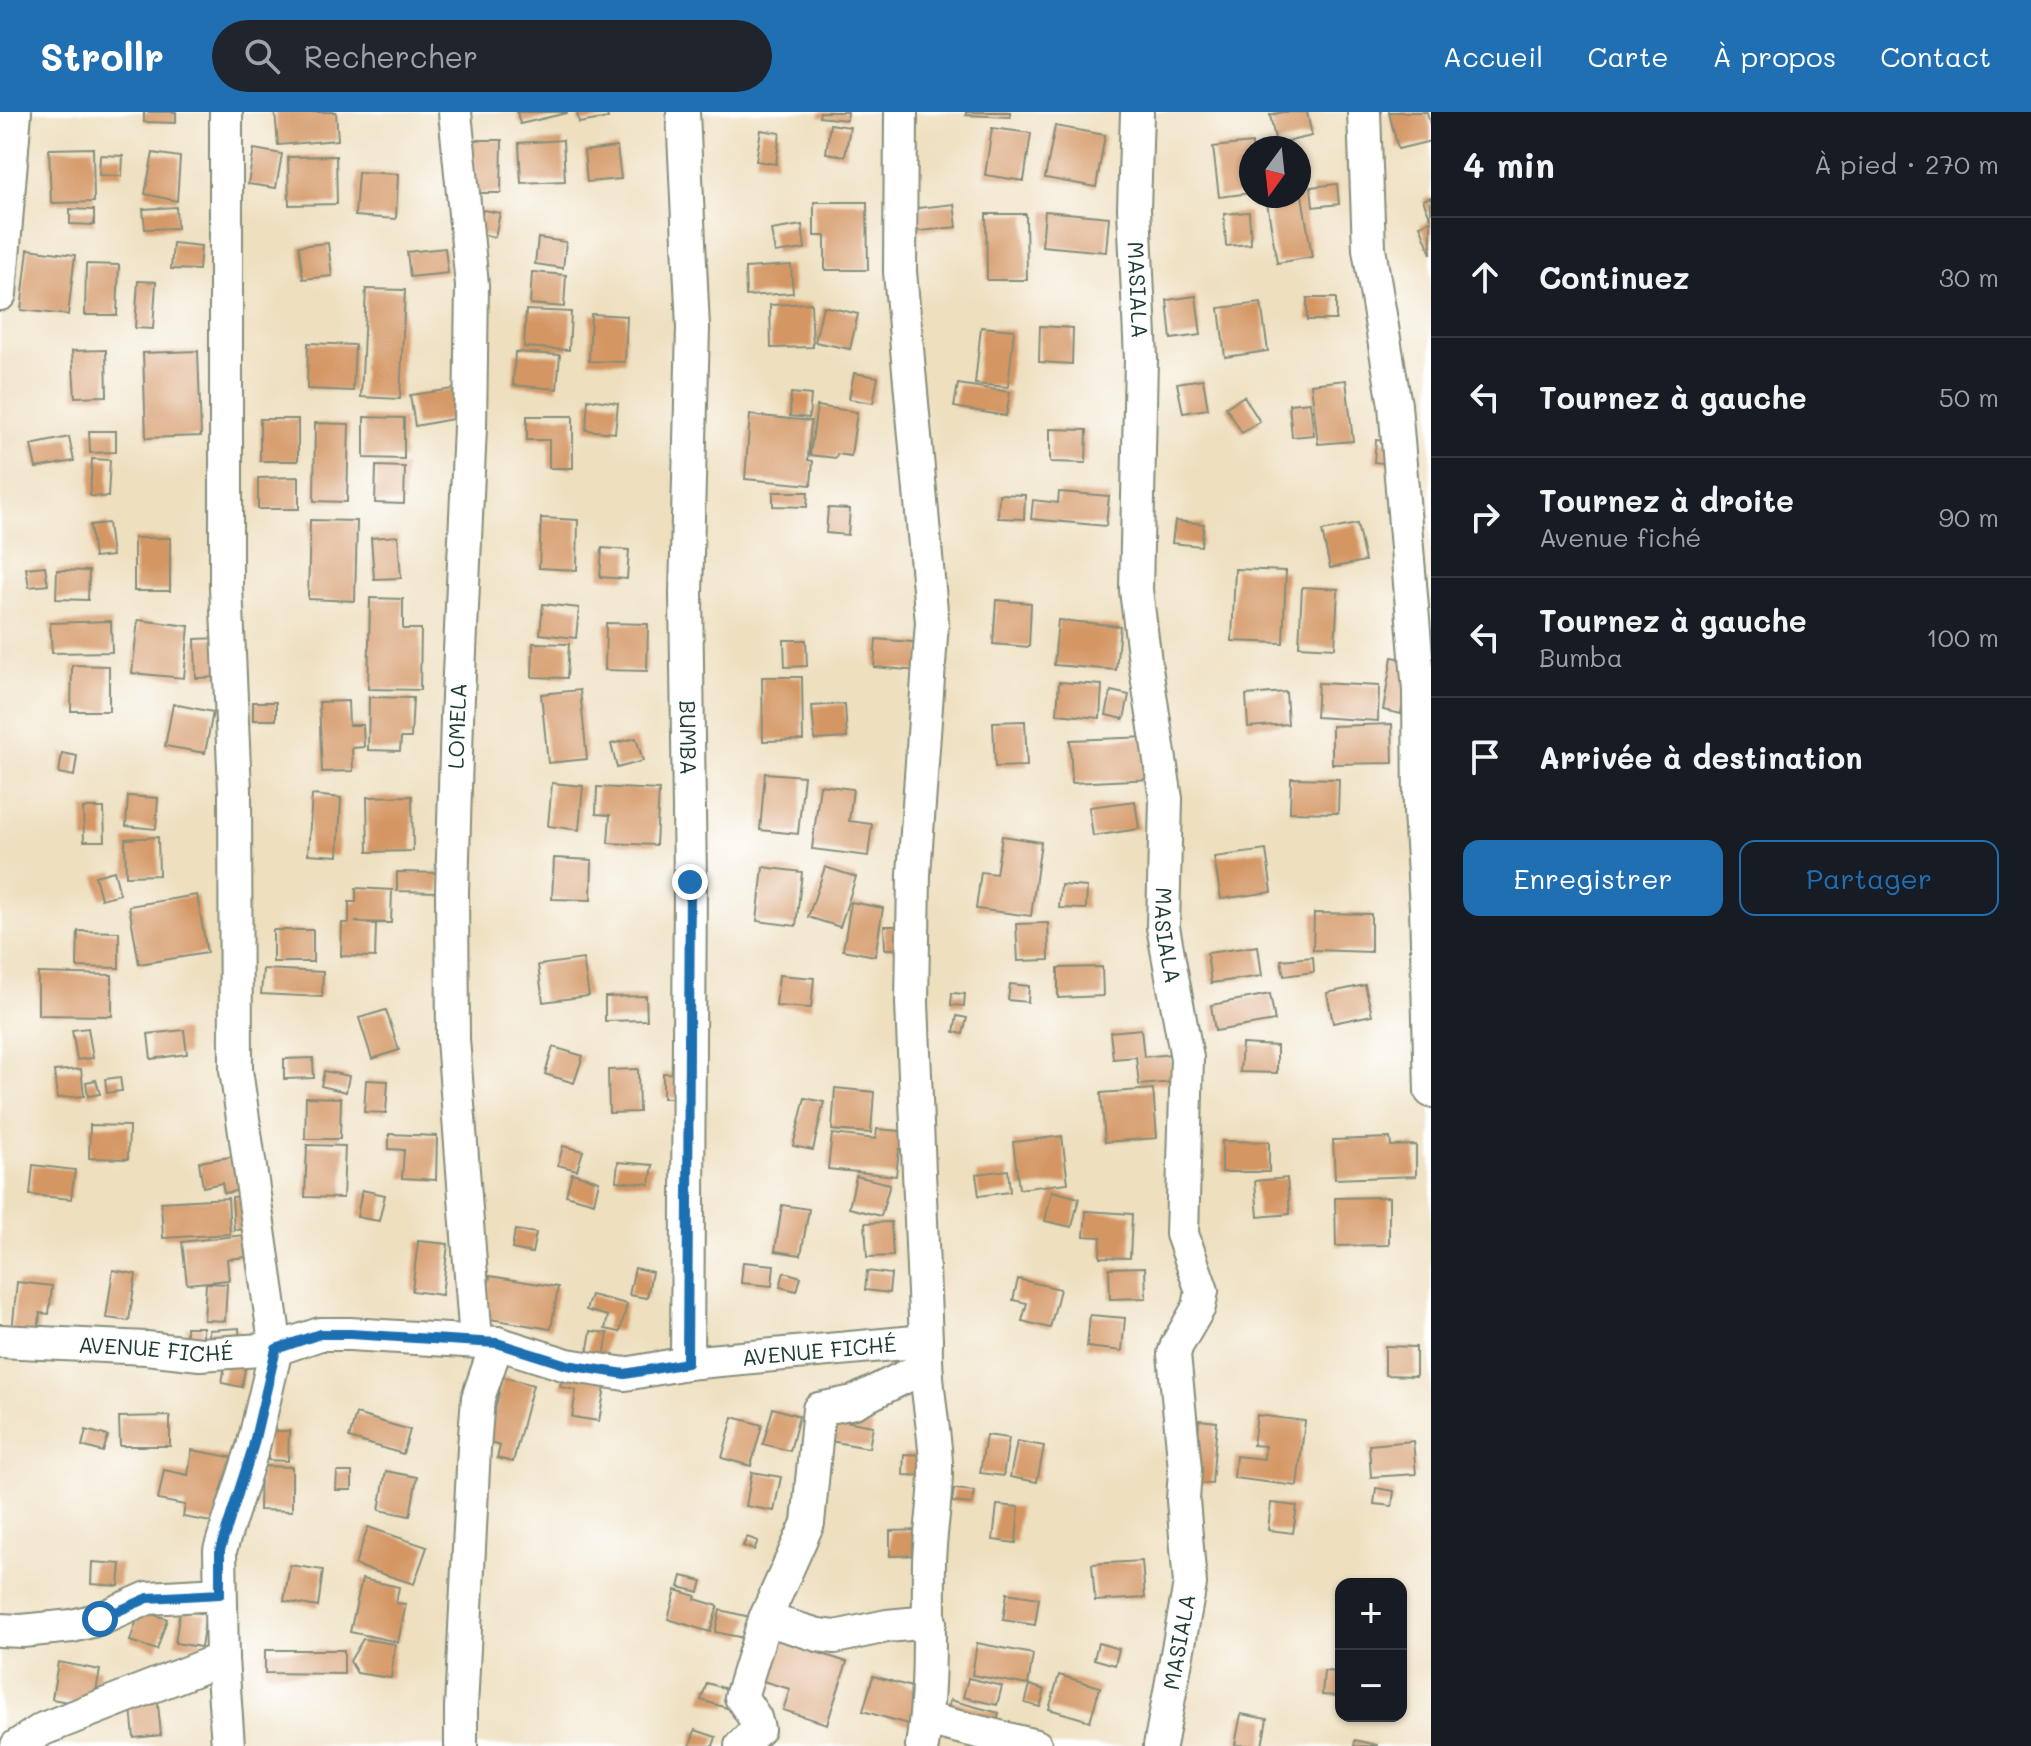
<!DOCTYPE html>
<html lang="fr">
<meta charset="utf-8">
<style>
body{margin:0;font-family:Mali,sans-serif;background:#20242c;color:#f1f3f6}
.controls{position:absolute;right:24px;bottom:24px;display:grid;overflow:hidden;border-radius:16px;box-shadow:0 2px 6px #0004}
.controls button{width:72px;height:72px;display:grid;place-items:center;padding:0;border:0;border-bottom:2px solid #363941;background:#171b24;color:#f1f3f6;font:40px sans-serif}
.compass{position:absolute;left:1239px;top:24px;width:72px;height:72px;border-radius:50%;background:#171b24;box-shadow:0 2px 6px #0004;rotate:195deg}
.stop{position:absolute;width:24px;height:24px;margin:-18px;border:6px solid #1f6fb2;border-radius:50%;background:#fff}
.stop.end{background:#1f6fb2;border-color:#fff;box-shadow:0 2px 8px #0008}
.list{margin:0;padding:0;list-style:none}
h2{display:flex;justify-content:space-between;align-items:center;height:104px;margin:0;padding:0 32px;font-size:34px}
h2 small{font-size:26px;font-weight:400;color:#9ea1a6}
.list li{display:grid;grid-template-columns:52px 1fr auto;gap:24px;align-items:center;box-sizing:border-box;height:120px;padding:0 32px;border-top:2px solid #363941}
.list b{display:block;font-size:30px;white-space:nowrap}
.list p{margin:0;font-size:26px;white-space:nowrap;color:#9ea1a6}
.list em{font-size:26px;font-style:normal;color:#9ea1a6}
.actions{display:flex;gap:16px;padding:24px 32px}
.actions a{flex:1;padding:18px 0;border:2px solid #1f6fb2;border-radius:16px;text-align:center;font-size:28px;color:#1f6fb2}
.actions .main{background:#1f6fb2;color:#fff}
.icon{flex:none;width:44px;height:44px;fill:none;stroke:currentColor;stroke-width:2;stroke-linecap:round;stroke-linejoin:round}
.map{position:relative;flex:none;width:1431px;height:1634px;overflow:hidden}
header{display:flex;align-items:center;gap:48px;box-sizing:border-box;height:112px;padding:0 40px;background:#1f6fb2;color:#fff}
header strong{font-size:38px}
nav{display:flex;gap:44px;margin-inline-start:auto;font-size:28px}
.search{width:560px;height:72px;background:#20242c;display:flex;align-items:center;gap:20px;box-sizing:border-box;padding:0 28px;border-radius:44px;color:#9ea1a6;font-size:30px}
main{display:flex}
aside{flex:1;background:#171b24}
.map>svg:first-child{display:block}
.building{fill:#d49664}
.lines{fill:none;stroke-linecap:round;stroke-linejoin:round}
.minor-casing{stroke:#868e7a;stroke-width:36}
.minor{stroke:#fff;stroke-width:32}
.route{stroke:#1f6fb2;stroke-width:10}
.labels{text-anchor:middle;stroke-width:7;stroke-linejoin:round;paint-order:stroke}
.street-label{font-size:22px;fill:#1f3d34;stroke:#fff}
</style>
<header>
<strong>Strollr</strong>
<div class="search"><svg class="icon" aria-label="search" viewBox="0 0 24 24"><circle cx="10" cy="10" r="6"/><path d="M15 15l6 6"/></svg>Rechercher</div>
<nav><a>Accueil</a><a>Carte</a><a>À propos</a><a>Contact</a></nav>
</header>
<main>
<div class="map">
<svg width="1431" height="1634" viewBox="0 0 1431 1634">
<rect width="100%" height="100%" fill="#fff"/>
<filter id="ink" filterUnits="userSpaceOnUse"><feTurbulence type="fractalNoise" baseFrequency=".0125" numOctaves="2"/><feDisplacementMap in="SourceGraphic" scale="16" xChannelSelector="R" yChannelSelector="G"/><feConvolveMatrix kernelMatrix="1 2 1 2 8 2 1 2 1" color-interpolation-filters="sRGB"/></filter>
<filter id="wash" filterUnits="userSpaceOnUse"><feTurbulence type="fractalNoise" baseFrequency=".006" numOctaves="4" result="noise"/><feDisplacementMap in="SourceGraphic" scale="32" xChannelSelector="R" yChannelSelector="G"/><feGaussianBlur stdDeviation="1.8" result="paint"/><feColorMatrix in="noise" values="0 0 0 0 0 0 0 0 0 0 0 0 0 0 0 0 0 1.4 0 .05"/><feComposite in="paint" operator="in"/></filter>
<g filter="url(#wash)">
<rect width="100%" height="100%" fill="#eedfbf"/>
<g id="blocks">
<!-- building -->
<path class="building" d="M144 0H176V11L144 10Z
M275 0H336L338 28 278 33Z
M517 0H567V1L520 12Z
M577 0H607L608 6 579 11Z
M820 0H848L847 8 819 5Z
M966 0H1010V5L966 3Z
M1283 0H1307L1312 24 1276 32 1270 3Z
M1389 0H1427L1431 16V29L1398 37Z
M830 12 850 15 845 44 826 41Z
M1055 14 1105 23 1096 75 1045 66Z
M992 16 1031 21 1024 69 985 63Z
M761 18 780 21 776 52 756 49Z
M467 28H502L501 81H467Z
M563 28 565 69 521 71 519 31Z
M1252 31 1251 81 1219 85 1213 35Z
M617 35 621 67 587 70 584 39Z
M93 36 94 90 51 91 49 37Z
M254 37 282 42 276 76 248 72Z
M153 41 180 45 177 89 145 82Z
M100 43 123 44 122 64 99 63Z
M336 44 337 92 289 93 288 45Z
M358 60 398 62 396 107 355 104Z
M1337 72 1339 92 1313 95 1311 75Z
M1299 77H1301L1312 145 1277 151 1266 84H1299Z
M1431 85V107L1423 88Z
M814 90H867L868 158H825V124H814Z
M954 92 957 115 911 120 909 97Z
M176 95 177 116 145 117 143 97Z
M70 97 94 98V113L70 112Z
M483 98 500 101 495 125 479 122Z
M1045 99 1109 105 1106 140 1042 134Z
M1249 100 1251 132 1226 134 1224 102Z
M986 102H1026L1027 168H987Z
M1431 109V142L1420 113Z
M802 113 805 137 775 141 771 118Z
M538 126 566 130 563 156 535 152Z
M173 131 201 134 199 158 171 157Z
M328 131 332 164 303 167 299 134Z
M445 136 448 161 410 165 407 140Z
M28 137 75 143 68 203 21 198Z
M86 152 119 153 117 203H85Z
M791 153 793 181 746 184 745 156Z
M532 160 566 163 564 195 530 192Z
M138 169 156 170 153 217 135 216Z
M366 177 405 178 400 287 361 285Z
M1196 184 1201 223 1171 227 1167 188Z
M1307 186H1336V208H1307Z
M811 191 813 235 771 236 770 193Z
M1261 191 1268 239 1225 245 1219 196Z
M823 194 858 202 850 237 815 230Z
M526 198 571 200 569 238 524 235Z
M591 202 627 204 625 250 589 249Z
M1040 214 1073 216 1072 252 1039 250Z
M981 215 1014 218 1008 275 975 272Z
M308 231 355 233 353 279 307 277Z
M106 238 107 284 75 285 72 239Z
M198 239 201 324 146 326 143 241Z
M515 240 560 243 557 277 513 273Z
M854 261 878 265 873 291 849 287Z
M1203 267 1208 297 1183 301 1177 271Z
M1346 268 1353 329 1318 332 1311 272Z
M958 272 1010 280 1006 304 954 295Z
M453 277 458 306 415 314 410 283Z
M791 281 811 283 809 306 790 304Z
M1244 284 1260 310 1242 321 1226 295Z
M588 287 618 291 615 321 586 318Z
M1310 290 1314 323 1292 325 1289 292Z
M817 294 857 300 851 344 837 342 836 346 810 343Z
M750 303 811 309 808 348 813 349 811 373 745 367Z
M527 304H573V356H549V328H527Z
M364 305 404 306V347L364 346Z
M260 307H298V349H260Z
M315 311 349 312 347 390 314 389Z
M1050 317 1087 318 1086 351 1050 350Z
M89 319H116V340L90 341Z
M69 325 74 349 36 356 31 333Z
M1376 328 1393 330 1391 352 1374 350Z
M92 347 110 348 108 385 90 384Z
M376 354 405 355 404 392 375 391Z
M299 365V397H258V366Z
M773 380H808L807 395 773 394Z
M1059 380 1109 384 1106 414 1031 407 1033 388 1058 391Z
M999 382 1025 383 1024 407 998 406Z
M828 396 850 397 848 423 826 421Z
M541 406 578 408 577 458 539 456Z
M310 408 357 409 355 489 308 487Z
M1175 409 1204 412 1201 434 1172 431Z
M108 411 112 444 94 446 90 413Z
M1357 412 1365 449 1330 456 1322 419Z
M398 424 401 466 374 467 371 426Z
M134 426H170V479H134Z
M602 436 629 438 627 467 600 465Z
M45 454 48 473 29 475 26 456Z
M1235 457 1286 459 1283 531 1232 529Z
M57 458 89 459 88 488 56 487Z
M1302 475 1338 477 1335 536 1299 534Z
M370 486 403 487V517H421L420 578 368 577Z
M996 488 1031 491 1029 535 993 532Z
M543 492 579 496 576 526 540 522Z
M138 508 189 514 184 566 132 561Z
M1058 508 1120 514 1116 558 1054 553Z
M111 509 112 540 52 541 50 511Z
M606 511 648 512 647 559 605 558Z
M221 526 222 565 196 566 195 527Z
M876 527 922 531 919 559 874 555Z
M784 528H806L807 554 785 555Z
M533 531 569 532 567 566 532 565Z
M1392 545 1410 548 1401 602 1383 598Z
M72 553 109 554V599H71Z
M762 565H802L803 628 763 629Z
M1059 570 1102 573 1100 606 1057 602Z
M1318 571 1379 574 1378 609 1316 605Z
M580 578 587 647 548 651 541 582Z
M1111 579 1129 583 1124 607 1106 603Z
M1286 580 1288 612 1248 615 1246 583Z
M369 585 413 586 411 626H401L400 639 368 638Z
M348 589 349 613H363L364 635 352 636 353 659 322 660 319 590Z
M253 590H276V608H253Z
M173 592 213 600 205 641 165 634Z
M845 592 847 626 815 628 812 594Z
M1025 609 1027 654 995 655 993 610Z
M1392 612 1393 651 1332 652V614Z
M1149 625 1152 667 1072 671 1070 628Z
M636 626 643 649 617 656 611 632Z
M62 641 77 644 74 664 59 661Z
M765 661 804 664 798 722 760 718Z
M1291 666 1339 667 1338 701 1290 700Z
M552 671 583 674 579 718 548 714Z
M820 673 853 677 849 709 872 712 868 744 812 737Z
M597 675 659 678 656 733 608 731 610 703 596 702Z
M312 683 341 686 338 744 308 742Z
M128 684 158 686 156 717 126 714Z
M412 684 413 739 368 740 367 685Z
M1135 689 1139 717 1093 724 1089 695Z
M83 696H104L105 729H84Z
M1002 724 1041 730 1031 804 976 797 981 760 996 762Z
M158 725 159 763 126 764 125 727Z
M1266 738 1272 780 1221 787 1214 745Z
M554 746 592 748 591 788 552 787Z
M763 755 802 760 796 814 757 809Z
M825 755 856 765 840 815 808 805Z
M114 759 120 782 101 787 95 764Z
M397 760 440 761 439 780 397 779Z
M1061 773 1087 775 1086 797 1059 796Z
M356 776 392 778 391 811 355 810 376 812 375 845 341 844 342 811H349V790H356Z
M197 783 207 841 139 852 129 794Z
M851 790 883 796 875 844 843 838Z
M1314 801 1371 802V840L1313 838Z
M1048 811 1049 848 1018 849 1016 812Z
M884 814H905V837H885Z
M273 818H313V850H273Z
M78 819 119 820V856L77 855Z
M1258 834 1262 864 1211 871 1207 841Z
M1313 845 1314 860 1284 864 1281 848Z
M583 847 589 884 543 890 538 853Z
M1102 855 1103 884 1058 886V856Z
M263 857 323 860 322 885 261 882Z
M38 861 112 863V904L38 903Z
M779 863 814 866 811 896 776 894Z
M1010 872 1029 874 1028 890 1008 888Z
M1365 873 1372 903 1333 911 1327 881Z
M952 881 965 882 964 894 951 893Z
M1270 882 1275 909 1215 919 1211 893Z
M646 884 647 908 605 909V885Z
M386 898 399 938 372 947 359 906Z
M957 904 967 906 963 922 954 920Z
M88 916 93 946 77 948 72 918Z
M1141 917 1144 945 1171 942 1174 970 1139 973 1136 945 1113 947 1110 920Z
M184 918 187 942 151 947 148 922Z
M1242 932 1277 934V961L1240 960Z
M553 935 583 944 574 971 545 962Z
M313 946 314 966 284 967V947Z
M81 957 84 984 57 986 54 959Z
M638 957 639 1000 609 1001 608 958Z
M324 959 349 964 346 980 321 974Z
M663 961 684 962V986H663Z
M120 965 122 979 107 981 105 967Z
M96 968 100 982 88 984 86 970Z
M366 968 388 969 386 1001 364 1000Z
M835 976 874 980 871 1021 832 1018Z
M1153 977 1157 1026 1105 1030 1101 981Z
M306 985 341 986 340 1027H305Z
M805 986 824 990 813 1038 793 1034Z
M90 1013 129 1014 128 1047 89 1046Z
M877 1017 912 1020 910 1038 899 1037 896 1064 828 1057 832 1022 876 1027Z
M389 1022 437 1024 436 1068 402 1066 404 1038 389 1037Z
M1062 1024 1068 1071 1019 1077 1013 1030Z
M1390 1026 1391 1034 1416 1033V1064L1335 1067 1333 1028Z
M1222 1029 1269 1030V1060H1222Z
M307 1033 345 1034 343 1086 305 1085Z
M563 1034 583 1039 577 1058 558 1053Z
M236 1044 242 1078 224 1081 222 1071 203 1075 199 1050Z
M618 1050 653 1053 650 1072 616 1069Z
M33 1053 75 1058 71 1087 30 1083Z
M1008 1058 1010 1080 979 1084 976 1062Z
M572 1061 599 1069 594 1091 566 1083Z
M856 1064 890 1072 881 1104 849 1096Z
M1287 1066 1290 1102 1258 1105 1255 1069Z
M362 1078 385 1083 379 1109 357 1105Z
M1052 1079 1079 1086 1072 1115 1045 1109Z
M248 1084 250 1117 234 1118 232 1085Z
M1389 1085V1133L1336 1134 1335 1086Z
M228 1086 230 1122 163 1126 161 1090Z
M782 1093 809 1097 801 1143 775 1139Z
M1086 1099 1132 1102 1130 1146 1100 1145 1101 1125 1084 1124Z
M891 1110 893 1144 867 1145 865 1111Z
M515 1118 536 1121 532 1141 512 1137Z
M244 1123 246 1145 227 1147 229 1168 187 1172 182 1130Z
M418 1129 448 1132 442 1183 412 1179Z
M743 1150 774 1153 772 1174 741 1171Z
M1145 1155 1146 1186 1110 1187 1109 1156Z
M635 1156 652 1160 647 1186 629 1183Z
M113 1158 136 1162 129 1209 106 1206Z
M867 1159 891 1162 889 1181 865 1178Z
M784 1160 801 1165 797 1179 780 1175Z
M490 1164 558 1175 551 1217 483 1206Z
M1018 1167 1060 1177 1050 1216 1022 1209 1027 1191 1013 1188Z
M17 1170 52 1174 49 1202 40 1201 38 1223 12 1220Z
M206 1171 227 1172 225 1209 204 1208Z
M591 1183 627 1192 620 1220 605 1217 608 1204 586 1198Z
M1090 1203 1125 1206 1122 1239 1087 1235Z
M186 1215H203V1231H186Z
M239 1216 240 1231 210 1234 209 1218Z
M591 1219 608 1221 604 1245 587 1242Z
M1385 1234 1416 1235V1264L1385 1263Z
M226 1247 246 1251 242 1275 222 1271Z
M564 1256 607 1264 599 1309 572 1305 576 1278 560 1275Z
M503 1265 533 1273 513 1350 497 1346 500 1334 487 1330Z
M773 1296 799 1304 790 1339 763 1332Z
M356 1302 410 1318 403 1342 349 1326Z
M1257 1303 1305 1309 1297 1374 1234 1366 1236 1344 1264 1347 1265 1334 1253 1333Z
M170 1304V1334H120L119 1305Z
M733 1305 762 1313 751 1354 722 1346Z
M828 1306 873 1314 869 1336 824 1328Z
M1199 1308 1217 1310 1212 1372 1195 1371Z
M86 1318 108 1324 103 1340 82 1334Z
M268 1319H289L288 1349 268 1348Z
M986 1323 1009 1326 1003 1364 980 1361Z
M1017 1329 1044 1334 1037 1370 1010 1365Z
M1413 1329 1416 1362 1371 1365 1369 1333Z
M192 1338 235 1346 223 1412 183 1405 185 1393 158 1388 164 1358 188 1363Z
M904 1342 928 1343V1364L903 1363Z
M260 1354 292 1355V1399L259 1398Z
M386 1359 417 1365 410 1404 379 1398Z
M337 1360H352V1378H336Z
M752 1360 781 1365 774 1399 746 1394Z
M1376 1376 1394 1379 1392 1394 1374 1392Z
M954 1377 974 1379 972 1392 952 1390Z
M1271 1391 1297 1394 1293 1421 1268 1418Z
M997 1393 1019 1395 1016 1431 993 1428Z
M368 1415 427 1435 414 1472 355 1453Z
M923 1418V1443L890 1444V1419Z
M747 1425 758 1429 754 1438 743 1434Z
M1142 1449 1145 1486 1095 1489 1092 1452Z
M92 1450 121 1452 119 1474 91 1472Z
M290 1453 323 1458 318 1495 284 1489Z
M682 1464 702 1469 699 1480 679 1475Z
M362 1467 399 1475 396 1491 406 1492 398 1530 350 1520Z
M676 1478 696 1484 695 1487 718 1494 710 1520 668 1507Z
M1007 1481 1039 1486 1035 1513 1003 1508Z
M140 1498 167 1507 157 1538 130 1529Z
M180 1498 206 1502 201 1535 175 1531Z
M720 1498 750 1505 744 1526 715 1520Z
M770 1525 847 1550 827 1612 783 1598 790 1577 756 1567Z
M363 1527 395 1532 391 1566 357 1561 350 1549Z
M977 1531 1033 1542 1028 1573 972 1563Z
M1098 1531 1119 1537 1115 1553 1094 1547Z
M265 1538H344V1562L265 1561Z
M58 1550 100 1558 93 1595 52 1587Z
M1324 1559 1341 1560V1584L1322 1583Z
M1059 1563 1100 1575 1090 1609 1049 1597Z
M873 1564 922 1578 911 1613 863 1599Z
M968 1566 1002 1574 997 1593 963 1585Z
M707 1571 733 1579 727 1596 701 1588Z
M1030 1573 1045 1578 1040 1595 1025 1591Z
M157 1582 161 1623 134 1626 130 1585Z
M950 1588 999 1601 995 1619 946 1606Z
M1241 1602 1267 1607 1262 1634 1235 1633Z
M695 1618 716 1625 713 1634H690Z
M1355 1628 1377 1633V1634H1354Z"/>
</g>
</g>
<g filter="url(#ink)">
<use href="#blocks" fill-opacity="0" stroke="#868e7a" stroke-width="2"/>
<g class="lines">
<!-- minor casing -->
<g class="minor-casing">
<g id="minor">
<path d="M226 0V474L235 678 236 958 276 1237 253 1335 220 1438 222 1547 228 1634"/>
<path d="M455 0 472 173 470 315 457 607 452 779 453 927 476 1229"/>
<path id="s1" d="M683 0 693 216 686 481 690 770 687 1251"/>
<path d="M901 0 900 160 932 510 914 762 912 891 926 1229C924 1270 934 1310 936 1351 937 1384 930 1417 929 1450 928 1511 932 1573 922 1634"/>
<path id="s2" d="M1137 0 1134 97 1141 247 1136 478 1145 550 1166 687 1163 815 1187 946 1182 1122 1202 1179 1199 1195 1177 1233 1174 1242 1185 1357 1183 1388 1190 1472 1160 1634"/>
<path d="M1364 0 1369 137 1395 293 1419 579 1420 700 1426 795 1431 979"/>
<path d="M0 182 15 0"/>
<path id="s3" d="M0 1229 146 1236 200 1242 276 1237 320 1222H350L497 1231 567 1253 625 1262 687 1251 926 1229"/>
<path d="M765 1507 818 1523 835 1525 887 1514 930 1510"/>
<path d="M0 1518 22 1519 72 1514 100 1507 148 1486 220 1482"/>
<path d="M926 1607 1036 1634"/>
<path d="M17 1634 43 1617 222 1547"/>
<path d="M461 1634V1596L474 1336 478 1286 497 1231"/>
<path d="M741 1634 758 1617 755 1606 741 1585 765 1507 808 1411 819 1297 854 1290 925 1255"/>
</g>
</g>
<!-- minor -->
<use href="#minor" class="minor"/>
</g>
</g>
<g class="lines" filter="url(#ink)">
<!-- route -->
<path class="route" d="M100 1507 148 1486 220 1482V1438L253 1335 276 1237 320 1222H350L497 1231 567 1253 625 1262 687 1251 690 770"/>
</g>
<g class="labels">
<!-- street labels -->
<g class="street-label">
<text dy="8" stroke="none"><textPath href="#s2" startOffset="178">MASIALA</textPath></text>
<text transform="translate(457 614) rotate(-88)" y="8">LOMELA</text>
<text dy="8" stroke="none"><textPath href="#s1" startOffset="626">BUMBA</textPath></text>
<text dy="8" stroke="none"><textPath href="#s2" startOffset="826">MASIALA</textPath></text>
<text dy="8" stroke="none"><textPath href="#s3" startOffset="156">AVENUE FICHÉ</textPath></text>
<text dy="8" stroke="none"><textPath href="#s3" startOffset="828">AVENUE FICHÉ</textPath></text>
<text transform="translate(1179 1530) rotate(-80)" y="8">MASIALA</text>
</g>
</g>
</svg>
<div class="controls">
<button>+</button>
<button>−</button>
</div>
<svg class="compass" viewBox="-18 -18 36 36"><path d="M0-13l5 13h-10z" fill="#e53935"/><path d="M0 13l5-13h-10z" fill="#9ea1a6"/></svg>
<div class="stop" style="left:100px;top:1507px"></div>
<div class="stop end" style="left:690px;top:770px"></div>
</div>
<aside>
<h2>4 min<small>À pied · 270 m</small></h2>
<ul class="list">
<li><svg class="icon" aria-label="ahead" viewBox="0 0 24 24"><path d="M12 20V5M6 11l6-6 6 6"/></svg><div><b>Continuez</b></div><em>30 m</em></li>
<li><svg class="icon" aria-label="left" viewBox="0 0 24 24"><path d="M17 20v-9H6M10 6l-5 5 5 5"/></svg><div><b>Tournez à gauche</b></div><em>50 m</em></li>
<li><svg class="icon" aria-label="right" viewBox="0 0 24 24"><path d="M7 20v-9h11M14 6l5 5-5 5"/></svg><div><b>Tournez à droite</b><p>Avenue fiché</p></div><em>90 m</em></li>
<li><svg class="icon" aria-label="left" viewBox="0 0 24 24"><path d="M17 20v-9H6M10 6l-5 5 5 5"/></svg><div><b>Tournez à gauche</b><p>Bumba</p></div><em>100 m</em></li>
<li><svg class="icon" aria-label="arrive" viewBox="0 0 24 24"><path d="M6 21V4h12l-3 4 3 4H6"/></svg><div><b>Arrivée à destination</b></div></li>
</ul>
<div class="actions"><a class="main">Enregistrer</a><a>Partager</a></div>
</aside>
</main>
